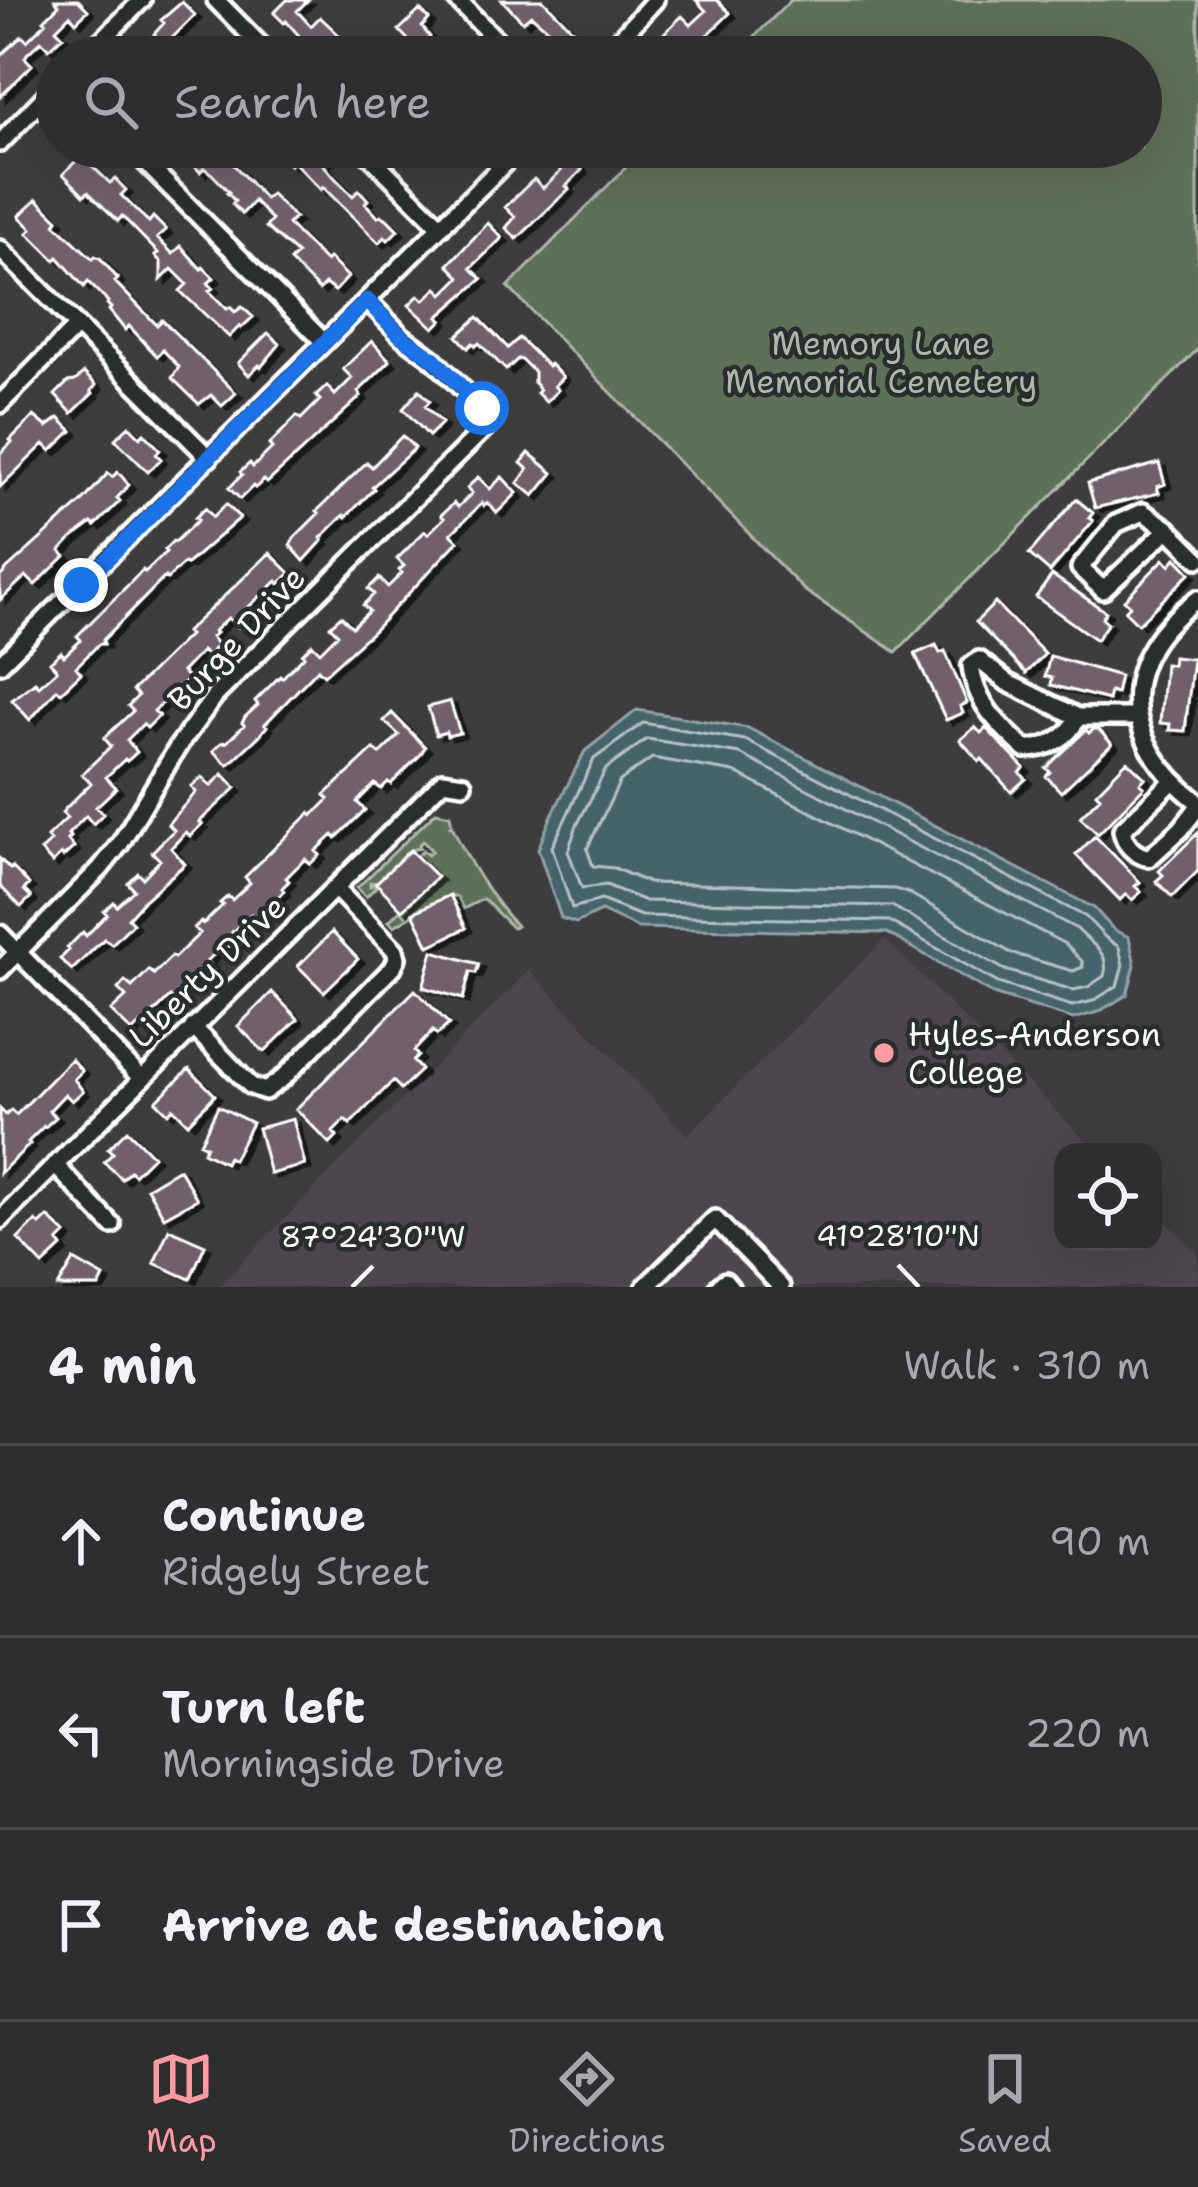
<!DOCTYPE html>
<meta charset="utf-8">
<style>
body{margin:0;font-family:"Shantell Sans",sans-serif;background:#3b393c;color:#f1f3f6}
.controls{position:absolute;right:36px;bottom:36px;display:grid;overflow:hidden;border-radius:24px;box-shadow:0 12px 48px #0002}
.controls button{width:108px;height:108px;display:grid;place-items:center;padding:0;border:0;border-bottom:3px solid #4a494c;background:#2f2d30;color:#f1f3f6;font:60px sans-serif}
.stop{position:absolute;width:36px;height:36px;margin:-27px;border:9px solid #1a73e8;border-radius:50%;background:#fff}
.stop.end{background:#1a73e8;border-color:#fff;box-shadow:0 3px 12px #0008}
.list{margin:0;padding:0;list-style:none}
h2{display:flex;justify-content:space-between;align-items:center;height:156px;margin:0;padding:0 48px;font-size:51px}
h2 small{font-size:39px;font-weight:400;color:#a7a8ab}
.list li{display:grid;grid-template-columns:78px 1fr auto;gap:36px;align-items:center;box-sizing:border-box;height:192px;padding:0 48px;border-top:3px solid #4a494c}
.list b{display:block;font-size:45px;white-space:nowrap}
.list p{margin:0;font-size:39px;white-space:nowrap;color:#a7a8ab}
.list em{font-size:39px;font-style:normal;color:#a7a8ab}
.icon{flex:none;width:66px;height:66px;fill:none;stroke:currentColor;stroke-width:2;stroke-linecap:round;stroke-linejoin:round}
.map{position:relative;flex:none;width:1198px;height:1287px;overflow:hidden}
.search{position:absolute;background:#2f2d30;box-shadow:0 12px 48px #0002;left:36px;right:36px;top:36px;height:132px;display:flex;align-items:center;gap:30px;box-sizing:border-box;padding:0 42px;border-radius:66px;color:#a7a8ab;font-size:45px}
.sheet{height:732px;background:#2f2d30}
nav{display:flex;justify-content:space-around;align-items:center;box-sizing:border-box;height:168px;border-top:3px solid #4a494c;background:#2f2d30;font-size:33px;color:#a7a8ab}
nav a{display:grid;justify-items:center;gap:6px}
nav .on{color:#ff9aa2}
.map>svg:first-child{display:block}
.built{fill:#4e474d}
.green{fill:#5e6f58;stroke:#aeb7ac;stroke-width:3}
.water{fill:#47646b;stroke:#91a2a6;stroke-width:3}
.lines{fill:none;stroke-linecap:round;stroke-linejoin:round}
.shore{stroke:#b5c1c4;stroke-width:3}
.building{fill:#71606a;stroke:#fff;stroke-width:3;filter:url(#shadow)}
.minor-casing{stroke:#fff;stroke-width:24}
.minor{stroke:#2a2d2e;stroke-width:15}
.route{stroke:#1a73e8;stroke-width:15}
.ticks{fill:none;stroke:#fff;stroke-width:4.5}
.poi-dot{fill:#ff9aa2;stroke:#2a2d2e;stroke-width:4.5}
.labels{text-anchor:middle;stroke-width:9;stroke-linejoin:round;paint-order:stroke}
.park-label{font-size:33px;fill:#aeb7ac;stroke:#2a2d2e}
.street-label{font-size:33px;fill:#fff;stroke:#2a2d2e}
.poi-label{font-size:33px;fill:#fff;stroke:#2a2d2e;text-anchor:start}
.ticks-label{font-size:30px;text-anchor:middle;fill:#fff;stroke:#2a2d2e;stroke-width:9;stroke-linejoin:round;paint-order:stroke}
</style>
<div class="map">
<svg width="1198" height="1287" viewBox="0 0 1198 1287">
<defs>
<filter id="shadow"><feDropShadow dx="6" dy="4" stdDeviation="0" flood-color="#0009"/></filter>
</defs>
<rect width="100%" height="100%" fill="#3f3c40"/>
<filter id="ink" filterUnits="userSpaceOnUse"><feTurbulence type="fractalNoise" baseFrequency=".00833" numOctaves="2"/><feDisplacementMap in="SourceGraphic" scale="24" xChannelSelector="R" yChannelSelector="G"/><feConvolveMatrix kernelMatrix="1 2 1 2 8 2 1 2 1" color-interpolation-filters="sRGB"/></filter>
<g filter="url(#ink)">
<!-- built -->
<path class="built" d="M885 939 1097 1152H1063V1242H1153V1209L1198 1254V1287H218L529 970 687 1135Z"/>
<!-- green -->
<path class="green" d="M791 0H1198V349L896 652 804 590 508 287 646 147H1141V57H734Z
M436 812 450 815 452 824 450 826 453 828C470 866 489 895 516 926L513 928 483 899 463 909 457 897 450 895 412 912 411 916 394 926 389 921 401 909 406 916 405 912 415 898 421 896 416 857 423 851 428 855 432 851 423 841 419 844 420 848 410 850 376 883 370 882V886L376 884V887L366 897 357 888Z"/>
<!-- water -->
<path class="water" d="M637 710 748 728 1094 908 1114 930 1129 937 1135 965 1127 995 1098 1012 1073 1019 993 994 887 933 638 928 601 911 576 923 561 918 538 849 552 815 585 751Z"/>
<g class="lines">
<!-- shore -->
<path class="shore" d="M643 723 745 740 1086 917 1106 938 1119 947 1123 965 1117 986 1093 1001 1072 1006 998 983 889 921 641 916 601 900 572 908 552 847 594 759Z
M647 739 740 754 1077 929C1092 945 1111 953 1104 976L1088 987 1073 990 1005 970 892 906 645 901 606 885 582 888 568 851 577 825 606 769Z
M652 758 734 772 1065 944 1082 961 1083 967 1073 971 1011 953 911 894 895 889 649 883 614 868 593 866 587 849 620 781Z"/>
</g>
<!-- building -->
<path class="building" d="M55 0H78L88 10 76 22 70 15 56 29 63 36 49 49 41 41 27 54 25 58 32 65 0 97V56L22 36 27 41 46 22 44 20 59 5Z
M287 0H308L297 11 311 26 320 17 357 52 353 57H318L286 21 284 23 274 13Z
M502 0H543L581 38 565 57H556L549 50 557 42 553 39 556 36 531 15 523 22Z
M696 0H717L730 13 693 49 683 38 663 57H639L682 16 691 25 706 11Z
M182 2 195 15 165 45 154 34 164 23 161 20Z
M420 10 429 19 422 27 430 37 428 39 444 55 454 44 466 57H424L399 30Z
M189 147H212L218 152 220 150 265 199 271 194 295 218 288 224 326 262 329 258 348 277 335 291 325 284 319 290 290 261 297 254 266 227 272 220 254 201 242 214 232 204 235 201 227 193 229 192 212 174 204 168 200 172 190 161 197 155Z
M272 147H294L308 161 319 151 328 160 323 164 334 177 353 196 359 190 368 200 365 203 378 217 381 215 387 219 398 230 388 240 385 237 379 243 323 187 321 190 293 161 290 165Z
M569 147H594L577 164 582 170 566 186 569 189 517 239 506 228 515 217 505 207 534 179 543 188 561 171 550 160 562 149 565 152Z
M87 150 98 161 92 166 110 183 115 179 126 190 121 195 139 213 149 222 153 217 166 230 157 238 173 254 181 246 201 269 203 267 214 278 208 283 213 288 209 291 227 309 230 307 235 312 242 307 253 317 241 328 240 326 229 337 180 291 187 284 172 269 161 280V262L155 256 158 253 122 216 118 221 88 192 84 195 63 174Z
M37 199 58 220 55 224 93 259 95 256 100 258 118 279 115 282 157 325 162 320 236 393 222 406 211 395 199 404 172 378 179 367 163 350 157 356 129 326 125 330 109 310 111 308 107 304 108 302 88 282 84 287 58 257 55 260 28 233 32 229 19 216Z
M488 223 502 238 471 268 482 279 438 317 442 320 434 328 409 305 419 295 424 300 437 288 443 294 460 277 448 265Z
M478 317 508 348 519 338 548 366 550 364 563 377 554 386 558 390 546 402 537 393 540 390 534 383V372L522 360 518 359 506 370 479 343 476 346 473 343 468 348 457 336Z
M268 333 280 344 261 367 259 365 249 375 238 363Z
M372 341 390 361 358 392 361 396 267 483 264 480 255 488 253 486 240 499 229 488 242 475 240 472 250 463 253 467 272 448 269 445 297 416 301 419 320 400 316 396 327 386 335 395 352 378 343 369Z
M84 373 96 385 91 391 93 393 72 413 55 395 68 382 75 381Z
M419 390 430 401 425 406 442 423 429 436 403 409Z
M34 416 47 427 59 418 72 431 51 451 44 444 0 487V454L12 442 10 440Z
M129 426 140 437 144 433 160 450 156 454 161 459 148 472 115 439Z
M402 436 415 448 372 487 374 489 346 517 344 515 321 538 323 540 304 561 290 545 295 537 319 513 317 511 367 462 372 467Z
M529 453 553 473 534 496 518 483 528 469 521 463Z
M1159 463 1165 484 1157 487 1159 493 1095 508 1088 483Z
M118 472 129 485 117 498 120 501 95 526 92 523 71 539 60 551 65 556 35 585 26 576 0 600V577L7 569 84 500 108 473 112 477Z
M478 477 490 489 502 477 517 493 497 513 487 503 484 506 482 503 451 534 458 541 374 630 324 675 318 669 265 724 267 726 260 735 228 765 213 751 221 743 227 742 244 725 242 723 245 717 258 705 255 701 280 676 282 678 304 656 302 654 312 644 320 652 338 634 330 626 341 616 352 627 369 611 363 605 374 594 368 589 379 578 388 587 402 573 399 570 404 566 397 559 425 531 428 534 444 518 441 515 454 503 458 507 472 493 467 488Z
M1076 499 1093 513 1089 518 1093 521 1050 572 1029 554Z
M226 504 240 518 186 565 184 563 167 579 165 577 103 640 104 644H99L76 667 81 673 61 692 57 689 30 720 12 700 35 682 39 686 57 670 50 662 61 652 64 656 81 640 77 636 143 570 145 572 166 552 164 550 173 541 175 542 198 520 195 518 205 508 213 517Z
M270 553 290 573 279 584 277 581 243 612 247 617 238 627 228 618 214 631 216 633 211 637 218 645 207 656 202 651 182 672 189 678 154 711 159 716 147 728 143 724 127 740 137 752 127 761 125 759 106 777 116 788 96 807 103 814 93 824 86 816 68 834 71 837 68 840 74 847 63 857 61 854 52 863 41 851 51 841 47 837 67 818 62 813 66 808 91 783 82 774 111 746 104 738 133 711 128 706 138 696 133 690 189 635 186 632Z
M1176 558 1190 573 1138 624 1125 611 1130 606 1124 600 1164 559 1170 565Z
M1052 575 1106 612 1102 618 1108 623 1096 640 1036 597Z
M995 603 1045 654 1026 673 976 622Z
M936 645 940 653 945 651 967 703 960 706 963 713 946 720 915 654Z
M1050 656 1120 676 1116 694 1110 692 1108 700 1051 685 1052 678 1045 676Z
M1173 657 1193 659 1185 731 1169 730 1170 724 1160 723 1165 664 1172 665Z
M450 701 460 733 447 736 446 732 436 735 428 707Z
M392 713 425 747 420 755 391 784 388 782 381 789 375 784 357 802 365 810 336 838 333 835 316 851 320 855 310 864 305 859 286 878 289 881 282 888 284 891 256 919 251 914 232 932 237 938 228 947 225 944 207 961 210 964 173 1001 170 997 153 1014 156 1018 146 1028 141 1023 132 1032 111 1011 126 997 118 989 125 981 132 987 149 970 154 974 172 956 174 958 200 933 194 928 201 922 203 924 223 905 220 903 228 896 232 900 250 883 245 877 310 813 312 816 329 799 325 795 374 749 380 754 399 735 384 721Z
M975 727 981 733 986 728 1024 768 1020 773 1026 779 1011 792 982 759 979 761 960 740Z
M1094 729H1098L1112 744 1061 792 1046 776 1050 772 1046 768 1086 730 1089 733Z
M1127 761 1145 778 1140 783 1144 787 1098 834 1080 817 1100 797 1096 793Z
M223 774 236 788 199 822 202 824 190 836 186 832 171 848 185 864 145 899 128 918 133 923 112 944 104 939 72 970 60 959 69 950 67 948 83 932 86 936 107 914 104 911 114 902 117 906 134 890 128 883 138 873 143 878 160 860 152 852 174 830 168 824 196 792 191 787 202 777 211 786Z
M1198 833V871L1172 897 1156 881 1163 875 1159 871Z
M1095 836 1140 882 1135 886 1141 892 1132 900 1126 894 1120 900 1076 855Z
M410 850 437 877 402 910 376 883Z
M0 859 10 869 12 867 29 884 24 890 31 897 21 907 0 886Z
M450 895 466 928 429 946 413 913Z
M332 932 358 959 324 992 298 966Z
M433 951 479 964 476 973 470 972 463 999 423 987Z
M415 990 449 1024 437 1035 433 1031 414 1051 418 1056 413 1061 421 1070 401 1089 393 1081 350 1124 345 1120 333 1132 337 1137 330 1144 296 1109Z
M272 992 298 1019 264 1052 238 1026Z
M71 1059 82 1071 74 1079 83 1091 72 1101 65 1094 49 1111 56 1117 45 1127 44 1126 28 1142 30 1144 0 1173V1109L6 1115 11 1110 16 1115Z
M189 1069 215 1095 188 1123 173 1108 168 1113 156 1101Z
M218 1106 252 1123 233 1160 228 1157 225 1163 203 1152 206 1146 200 1143Z
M293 1119 305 1165 270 1174 258 1128Z
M127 1130 153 1156 134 1175 130 1171 122 1179 104 1162 113 1153 108 1149Z
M179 1169 197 1199 164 1217 147 1188Z
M48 1217 66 1234 58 1242 62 1247 43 1265 18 1239 36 1221 40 1225Z
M169 1229 205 1245 190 1279 154 1263Z
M74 1260 104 1277 99 1287H58Z"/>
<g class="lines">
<!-- minor casing -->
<g class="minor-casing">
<path id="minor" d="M216 0 272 57
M457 0 513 57
M85 57 142 0
M603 57 655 0
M0 143 57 84
M130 147 324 342
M361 147 441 227
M0 249 209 458
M0 404 77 326
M1168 529 1103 590 1080 568 1116 524 1143 512 1168 529 1198 559
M1198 599C1114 659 1118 741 1198 802
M0 664 521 147
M1078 717C1069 738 1047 749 1025 749 999 725 975 703 971 666L979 660 1008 683 1078 717H1138
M1172 782 1122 830C1125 846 1134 854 1149 858L1181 829 1198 807
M0 934 141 1078
M0 970 100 869 120 844 179 745 215 696 493 420 433 359 402 336 367 300
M193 1027 251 1086 265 1091 283 1078 393 967 397 958 395 950 335 888
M55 1165 112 1225
M0 1220 443 781 463 784
M645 1287 715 1219 781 1287
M718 1287 725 1281 730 1287"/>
</g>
<!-- minor -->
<use href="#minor" class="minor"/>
</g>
</g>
<g class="lines" filter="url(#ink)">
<!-- route -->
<path class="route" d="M81 585 367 300 401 336 434 359 482 408"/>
</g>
<!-- ticks -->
<path class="ticks" d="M898 1265 919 1287M352 1287 373 1266"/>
<!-- markers -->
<circle class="poi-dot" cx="884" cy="1053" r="12"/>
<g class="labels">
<!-- park labels -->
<g class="park-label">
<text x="881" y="355">Memory Lane<tspan x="881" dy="38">Memorial Cemetery</tspan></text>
</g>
<!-- street labels -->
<g class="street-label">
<text transform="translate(236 638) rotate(-47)" y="12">Burge Drive</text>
<text transform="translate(207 971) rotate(-44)" y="12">Liberty Drive</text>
</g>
<!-- poi labels -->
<g class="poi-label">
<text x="908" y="1046">Hyles-Anderson<tspan x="908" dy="38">College</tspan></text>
</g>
</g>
<g class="ticks-label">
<text x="898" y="1246">41°28'10"N</text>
<text x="373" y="1247">87°24'30"W</text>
</g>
</svg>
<div class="controls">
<button><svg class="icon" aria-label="locate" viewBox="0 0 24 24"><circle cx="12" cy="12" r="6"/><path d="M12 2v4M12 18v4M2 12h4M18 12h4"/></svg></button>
</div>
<div class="stop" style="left:482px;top:408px"></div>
<div class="stop end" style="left:81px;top:585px"></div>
<div class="search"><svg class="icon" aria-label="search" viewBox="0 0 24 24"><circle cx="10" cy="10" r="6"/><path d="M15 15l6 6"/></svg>Search here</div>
</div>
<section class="sheet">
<h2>4 min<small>Walk · 310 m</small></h2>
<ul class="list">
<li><svg class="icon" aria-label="ahead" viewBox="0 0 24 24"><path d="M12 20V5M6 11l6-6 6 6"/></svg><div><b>Continue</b><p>Ridgely Street</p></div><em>90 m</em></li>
<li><svg class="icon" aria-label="left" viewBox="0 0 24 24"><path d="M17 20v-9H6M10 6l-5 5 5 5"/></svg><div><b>Turn left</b><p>Morningside Drive</p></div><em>220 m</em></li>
<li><svg class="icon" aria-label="arrive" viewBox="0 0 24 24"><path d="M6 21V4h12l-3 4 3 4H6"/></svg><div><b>Arrive at destination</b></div></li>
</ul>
</section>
<nav>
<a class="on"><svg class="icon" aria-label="map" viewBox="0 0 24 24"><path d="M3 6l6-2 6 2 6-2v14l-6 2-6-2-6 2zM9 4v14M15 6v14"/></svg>Map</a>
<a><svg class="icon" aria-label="directions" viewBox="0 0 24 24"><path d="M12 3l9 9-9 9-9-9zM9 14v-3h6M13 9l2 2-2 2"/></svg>Directions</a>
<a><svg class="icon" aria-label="saved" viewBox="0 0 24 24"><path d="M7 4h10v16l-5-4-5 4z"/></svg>Saved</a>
</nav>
